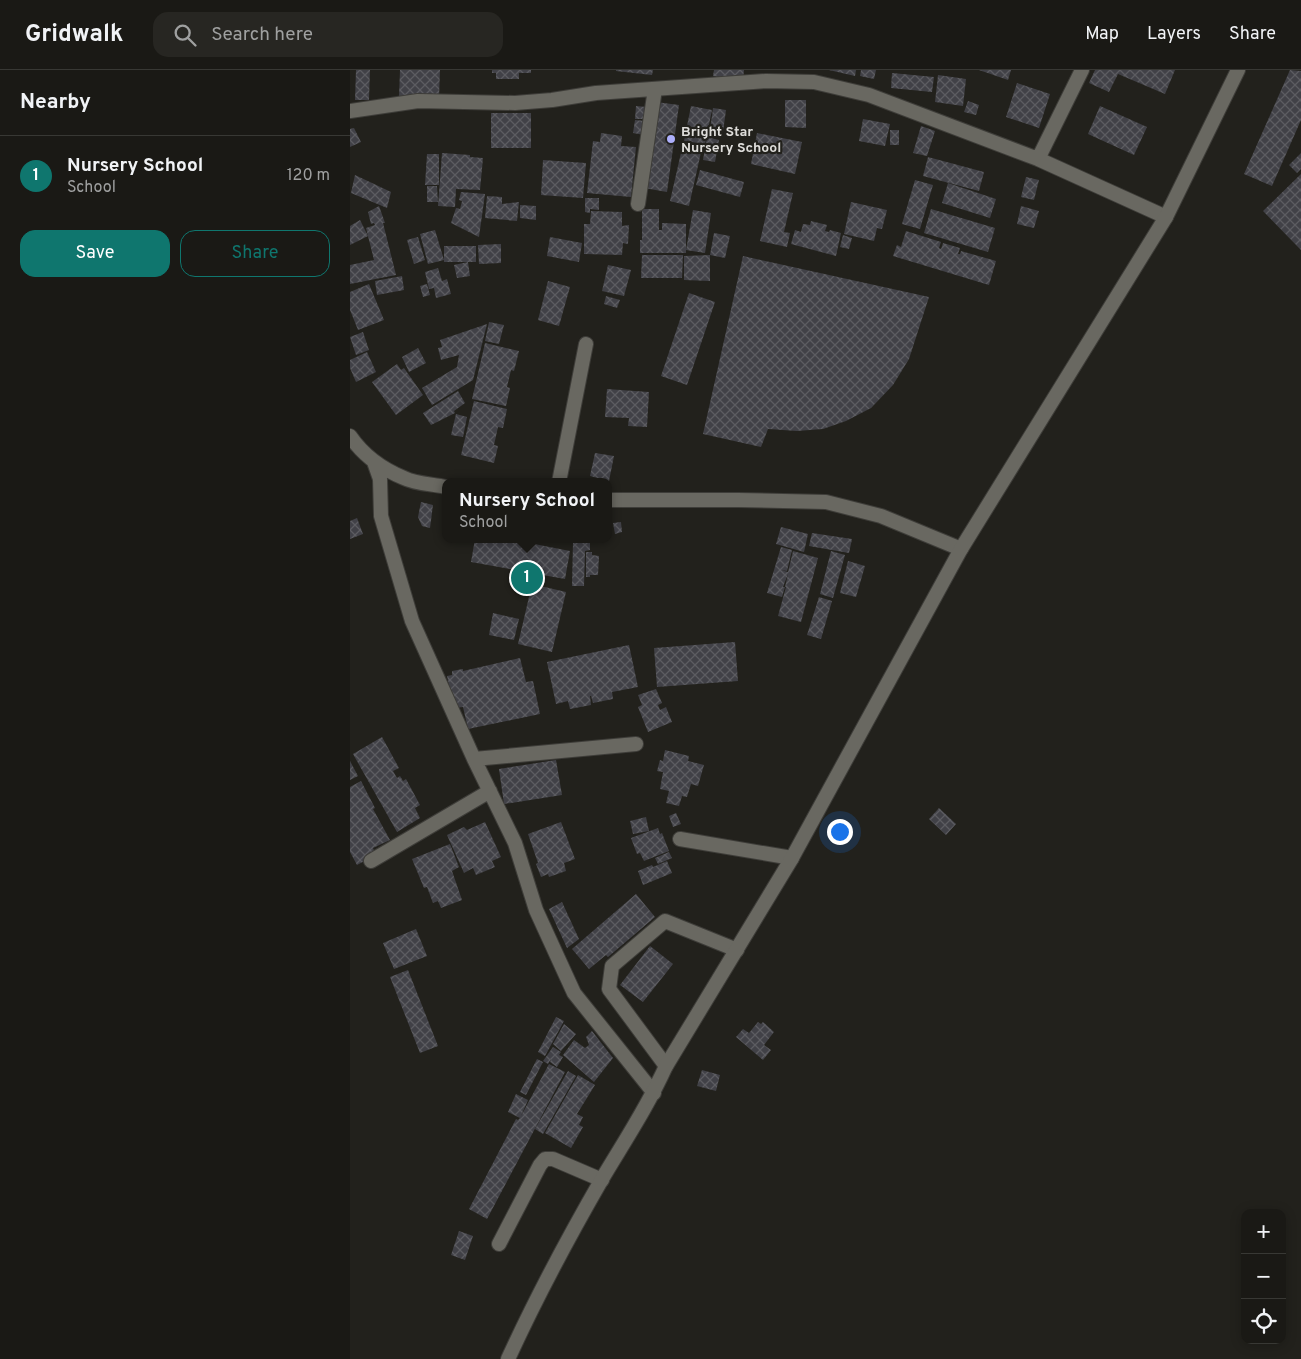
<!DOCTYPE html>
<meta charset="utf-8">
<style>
body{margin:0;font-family:Overpass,sans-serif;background:#272622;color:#f1f3f6}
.controls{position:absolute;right:15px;bottom:15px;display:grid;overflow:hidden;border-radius:10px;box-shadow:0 2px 12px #0003}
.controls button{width:45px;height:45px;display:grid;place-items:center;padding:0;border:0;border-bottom:1px solid #383834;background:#1a1915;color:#f1f3f6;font:25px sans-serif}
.you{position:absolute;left:489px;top:761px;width:18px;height:18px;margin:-12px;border:4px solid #fff;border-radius:50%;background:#1a73e8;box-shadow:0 0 0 8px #1a73e833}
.badge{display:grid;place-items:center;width:32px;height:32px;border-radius:50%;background:#0f766e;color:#fff;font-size:16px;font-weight:700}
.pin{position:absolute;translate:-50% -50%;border:2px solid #fff;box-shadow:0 1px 5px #0006}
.popup{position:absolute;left:92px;top:408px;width:170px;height:65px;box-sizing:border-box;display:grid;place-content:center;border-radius:10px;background:#1a1915;filter:drop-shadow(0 1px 4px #0005);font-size:16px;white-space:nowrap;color:#9fa0a0}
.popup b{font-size:19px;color:#f1f3f6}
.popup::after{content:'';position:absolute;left:50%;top:100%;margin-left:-10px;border:10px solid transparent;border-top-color:#1a1915}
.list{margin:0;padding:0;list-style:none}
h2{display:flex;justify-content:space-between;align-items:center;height:65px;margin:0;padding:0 20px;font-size:21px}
h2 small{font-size:16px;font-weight:400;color:#9fa0a0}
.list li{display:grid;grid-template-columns:32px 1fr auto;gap:15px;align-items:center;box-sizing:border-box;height:80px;padding:0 20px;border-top:1px solid #383834}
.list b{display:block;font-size:19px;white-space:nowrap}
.list p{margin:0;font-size:16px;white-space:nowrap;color:#9fa0a0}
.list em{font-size:16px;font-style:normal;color:#9fa0a0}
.actions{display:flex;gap:10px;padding:15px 20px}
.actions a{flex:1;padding:11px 0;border:1px solid #0f766e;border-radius:15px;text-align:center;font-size:18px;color:#0f766e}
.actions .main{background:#0f766e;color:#fff}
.icon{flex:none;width:28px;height:28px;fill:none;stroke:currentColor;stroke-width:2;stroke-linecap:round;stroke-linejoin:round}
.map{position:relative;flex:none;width:951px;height:1289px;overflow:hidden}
header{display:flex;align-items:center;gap:30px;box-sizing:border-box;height:70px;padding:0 25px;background:#1a1915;border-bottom:1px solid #383834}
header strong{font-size:24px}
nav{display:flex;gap:28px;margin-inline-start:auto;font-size:18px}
.search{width:350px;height:45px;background:#272622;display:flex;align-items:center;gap:12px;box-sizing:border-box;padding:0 18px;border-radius:15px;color:#9fa0a0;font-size:19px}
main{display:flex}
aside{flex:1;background:#1a1915}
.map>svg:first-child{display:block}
.building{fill:url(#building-cross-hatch)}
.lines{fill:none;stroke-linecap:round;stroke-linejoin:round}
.service-casing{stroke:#3e3d39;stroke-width:16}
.minor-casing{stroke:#3e3d39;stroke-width:16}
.secondary-casing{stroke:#3e3d39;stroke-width:16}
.service{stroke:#696861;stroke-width:14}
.minor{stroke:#696861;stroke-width:14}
.secondary{stroke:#696861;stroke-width:14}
.poi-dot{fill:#adaffb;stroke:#22211c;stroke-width:2}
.labels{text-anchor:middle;stroke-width:4.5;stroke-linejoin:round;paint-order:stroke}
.poi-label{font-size:14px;font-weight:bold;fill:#deddda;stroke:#22211c;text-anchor:start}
</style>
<header>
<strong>Gridwalk</strong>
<div class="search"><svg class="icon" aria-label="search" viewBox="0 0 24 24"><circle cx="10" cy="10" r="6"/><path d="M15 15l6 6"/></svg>Search here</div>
<nav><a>Map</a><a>Layers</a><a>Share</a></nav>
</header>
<main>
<aside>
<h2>Nearby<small></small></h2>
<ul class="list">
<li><span class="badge">1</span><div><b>Nursery School</b><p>School</p></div><em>120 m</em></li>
</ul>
<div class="actions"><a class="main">Save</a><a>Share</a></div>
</aside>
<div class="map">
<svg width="951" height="1289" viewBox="0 0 951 1289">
<defs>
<pattern id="building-cross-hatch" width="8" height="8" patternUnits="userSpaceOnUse" patternTransform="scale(1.25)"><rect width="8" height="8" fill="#414147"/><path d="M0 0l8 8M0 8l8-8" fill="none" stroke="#5c5c61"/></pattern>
</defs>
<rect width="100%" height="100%" fill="#22211c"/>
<!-- building -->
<path class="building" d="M6 0H20L19 30H5Z
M50 0H90L89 29 49 27Z
M142 0H181V3H169V9H146V3H142Z
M266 0H303L302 5 266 1Z
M364 0H394L393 10 363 6Z
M479 0H506L505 6Z
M511 0H526L524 9 510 6Z
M629 0H661L658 10Z
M745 0H825L815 24 768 4 759 22 739 13Z
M940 0 951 1V50L922 116 894 104Z
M542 3 584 7 582 22 541 18Z
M588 5 616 9 613 36 585 32Z
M667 13 700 24 689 58 656 47Z
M435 30H456V58L435 57Z
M618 31 629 35 626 45 614 42Z
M306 32 329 35 317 122 294 118Z
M286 36 297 37 296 49H285Z
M341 36 362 40 355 74 334 71Z
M750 36 797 57 784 85 738 64Z
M363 38 376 40 373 62 360 60Z
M141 43H181V78H141Z
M513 49 540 54 535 76 509 71Z
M285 50 296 51 294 65 283 63Z
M571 56 585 61 577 86 563 83Z
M4 58 11 72 0 77V59Z
M540 60H549V75H540Z
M251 63 272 66 271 76 286 77 281 127 237 123 243 71 250 72Z
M407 63 452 72 445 104 401 94Z
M357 67 369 70 365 92 353 90Z
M333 74 352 78 339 136 320 131Z
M92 83 120 85V87L133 88 130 120 106 119 105 137 88 136Z
M951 83V99L947 103 939 95Z
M77 84H89V115H75Z
M578 87 634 102 629 121 573 106Z
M193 90 236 93 233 128 191 125Z
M350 100 394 112 390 127 346 115Z
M951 104V180L913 141Z
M5 105 41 122 37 138 1 123Z
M676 107 689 110 684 130 671 127Z
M565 110 583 115 570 159 552 154Z
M598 113 646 129 640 148 592 133Z
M77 116H87L88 132H77Z
M422 119 443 123 434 162 440 163 437 177 410 171Z
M111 122 135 124 129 167 101 153 106 138 110 139 112 131 109 130Z
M137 126 152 127V134L169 132 167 151 135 148Z
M235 128H249V140L240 139V143L235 142Z
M501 132 537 140 532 159 527 158 524 171 494 164Z
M170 135 186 136V150L170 148Z
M29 136 35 153H33L46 205 0 214V195L24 190 16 158 25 155 24 153 21 154 18 142Z
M671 136 689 141 684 158 667 154Z
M292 139H309V160H312V153L336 154V183H290V170H292Z
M581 139 645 158 638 182 574 163Z
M343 140 361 143 355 183 336 180Z
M241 141 272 142V156L279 155 278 174 273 173 272 185 234 184V154H240Z
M10 150 18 166 0 175V156Z
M461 151 477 155 475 161 479 162 480 160 491 163 486 186 441 174 445 160 451 162 453 154 460 155Z
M85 160 94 190 78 194 70 164Z
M556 161 591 172 589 178 591 179 593 173 610 178 608 184H610L611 181 646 191 639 215 543 186 547 175 551 177Z
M364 163 380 166 375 188 360 185Z
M493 165 502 168 499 179 490 177Z
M68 167 75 190 64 194 57 170Z
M200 167 232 173 229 192 197 186Z
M151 174V193L129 194 128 175Z
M94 176H126V192H94Z
M292 185H333L332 208H291Z
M360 185V211L334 210V186Z
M393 186 579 227 559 289 543 315 521 338 496 351 473 359 447 361 418 359 411 377 353 364Z
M118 192 120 206 107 208 104 195Z
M258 195 281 200 274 226 252 221Z
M88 198 92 211 97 209 101 224 86 228 84 218 79 219 75 202Z
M52 206 54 220 27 225 25 211Z
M198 211 220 217 209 256 188 250Z
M19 214 34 250 8 260 0 240V222Z
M77 214 80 225 73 227 70 216Z
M339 223 365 232 337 315 311 306Z
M256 226 270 230 267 238 254 234Z
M139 252 154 255 149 274 135 271Z
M137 254 123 310 82 335 72 318 107 297 109 285 91 290 88 278 92 277 90 270Z
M13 262 19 280 6 285 0 267Z
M135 273 169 281 164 301 161 300 157 317 160 318 156 336 122 329Z
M68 278 76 293 59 302 52 287Z
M17 282 26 302 6 312 0 298V290Z
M47 294 51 300 54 298 73 325 46 345 22 312Z
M257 319 299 322 297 357 278 356 279 348 255 347Z
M108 321 115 333 104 341 105 343 81 355 73 343Z
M124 331 157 339 153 358 148 357 144 375 148 376 144 393 111 385Z
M106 344 117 347 113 367 101 365Z
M245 383 264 386 259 411 240 406Z
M71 432 83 435 80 458 72 456 68 447Z
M7 448 13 464 0 469V451Z
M271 452 272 462 265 464 263 453Z
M431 457 458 464 454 482 426 474Z
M462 463 502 469 499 483 459 476Z
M125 469H159L220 481 215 509 121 492Z
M223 472 240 473V480L235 481 234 516H222Z
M431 477 442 480 437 501 431 500 438 502 443 481 468 488 451 552 428 546 436 517H435L438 504 433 517H435L432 527 417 523Z
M481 481 495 485 483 528 470 524Z
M236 482H242V485L249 486 248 505H240V507H236Z
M498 491 515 496 506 527 490 523Z
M182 514 216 522 202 582 168 574Z
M469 527 482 531 471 569 457 565Z
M143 543 169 549 164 570 139 565Z
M385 572 388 611 307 617 304 578Z
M279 575 288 617 262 622 263 629 243 633 241 626H240L241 635 220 639 218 631 206 634 197 592Z
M170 588 176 612 183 611 190 644 118 659 113 637 104 638 97 606 102 605V601L113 599V601Z
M306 619 312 633 308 635 310 640 316 637 322 652 298 662 288 637 292 635 288 625Z
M32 667 49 698 43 701 47 708 50 706 53 711 56 709 70 735 65 738 70 748 47 762 3 684Z
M315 680 339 686 338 691 354 695 348 716 341 714 337 727 332 726 329 736 316 733 319 721 310 719 313 702 307 701 310 690 313 691Z
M206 690 212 725 154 734 149 699Z
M0 691 8 706 0 710Z
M11 711 25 738 23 739 40 770 23 778 26 785 7 795 0 782V717Z
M589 738 606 754 596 765 579 749Z
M326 743 331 754 323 757 319 746Z
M296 747 299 761 283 764 280 751Z
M135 752 151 787 142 791 145 797 126 805 123 798 114 803 97 765 114 757 117 760Z
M211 752 225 789 214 793 216 801 199 807 198 804 191 807 186 794 188 793 178 764Z
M308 758 310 764 312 763 319 781 294 791 290 783 287 784 281 768Z
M100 774 109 797 102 801 112 830 91 838 88 831 83 833 77 817 74 818 62 789Z
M319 782 322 788 308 794 305 788Z
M317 791 322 803 293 815 288 801 302 795 303 797Z
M286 824 305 847 258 887 256 885 239 899 222 879Z
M212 832 229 869 217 878 199 839Z
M66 859 77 886 44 899 33 873Z
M300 876 323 894 293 932 270 915Z
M58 900 88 976 70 983 40 907Z
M206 947 214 951 195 986 188 982Z
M408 952 411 954 413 952 424 962 414 975 421 980 413 990 386 967 393 959 399 963Z
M214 954 226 964 211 981 203 974Z
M242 961 263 988 244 1012 213 985 224 970 235 978 239 975 236 967Z
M203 977 211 982 209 985 213 987 207 997 200 992 201 989 198 994 193 991Z
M187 989 193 992 176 1025 170 1022Z
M199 994 215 1002 137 1149 119 1139 166 1049 168 1050 170 1048 158 1042 166 1024 178 1030 171 1046Z
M352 1000 370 1005 366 1021 347 1016Z
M218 1001 226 1006 193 1064 185 1059Z
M228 1005 245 1015 227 1044 233 1047 229 1055 233 1057 221 1078 195 1063Z
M109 1161 123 1166 115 1190 101 1185Z"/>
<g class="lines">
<!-- service casing -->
<g class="service-casing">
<path id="service" d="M330 769 442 788
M316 996 259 919 262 896 315 851 387 880
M149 1174 190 1095 195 1089H203L252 1110"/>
</g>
<!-- minor casing -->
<g class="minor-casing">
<path id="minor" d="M0 41 68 31 165 33 202 30 246 23 416 11 464 12 519 25 688 89 816 147
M688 89 732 0
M288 134 305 19
M0 366C13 385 32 399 54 408 66 414 82 414 96 417
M24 392 30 409 31 446 62 551 124 689 165 773 186 840 224 923 304 1023
M209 412 236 274
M258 430H388L476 432 531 446 611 479
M124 689 286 674
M21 791 140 721"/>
</g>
<!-- secondary casing -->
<g class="secondary-casing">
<path id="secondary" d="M158 1289C186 1228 218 1168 252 1109 274 1072 298 1036 316 996L442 788 611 479 816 147 888 0"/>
</g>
<!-- service -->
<use href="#service" class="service"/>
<!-- minor -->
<use href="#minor" class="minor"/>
<!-- secondary -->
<use href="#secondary" class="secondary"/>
</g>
<!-- markers -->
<circle class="poi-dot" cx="321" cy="69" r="5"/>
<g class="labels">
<!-- poi labels -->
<g class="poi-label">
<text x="331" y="66">Bright Star<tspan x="331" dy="16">Nursery School</tspan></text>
</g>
</g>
</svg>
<div class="controls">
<button>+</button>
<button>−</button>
<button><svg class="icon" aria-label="locate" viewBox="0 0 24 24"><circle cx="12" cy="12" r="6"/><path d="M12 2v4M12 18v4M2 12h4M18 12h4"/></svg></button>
</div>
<div class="you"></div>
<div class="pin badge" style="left:177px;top:508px">1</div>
<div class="popup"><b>Nursery School</b>School</div>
</div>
</main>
